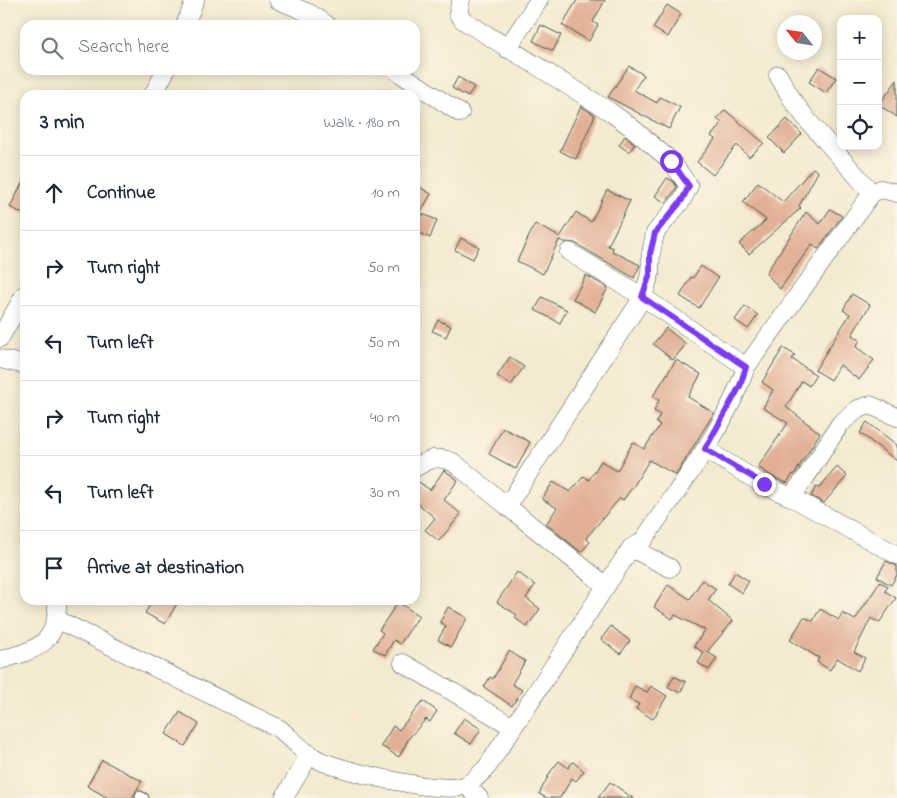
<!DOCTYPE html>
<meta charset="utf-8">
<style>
body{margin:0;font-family:"Indie Flower",sans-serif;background:#f2f2f3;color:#1f2937}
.controls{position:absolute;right:15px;top:15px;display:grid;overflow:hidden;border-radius:10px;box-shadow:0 2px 12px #0003}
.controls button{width:45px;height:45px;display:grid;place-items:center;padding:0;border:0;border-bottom:1px solid #e0e1e3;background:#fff;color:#1f2937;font:25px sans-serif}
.compass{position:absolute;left:777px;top:15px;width:45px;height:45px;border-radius:50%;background:#fff;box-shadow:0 2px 12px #0003;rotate:300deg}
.stop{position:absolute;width:15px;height:15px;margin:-11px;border:4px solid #7c3aed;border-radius:50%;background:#fff}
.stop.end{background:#7c3aed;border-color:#fff;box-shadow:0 1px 5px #0008}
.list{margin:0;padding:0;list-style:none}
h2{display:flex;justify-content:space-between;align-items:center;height:65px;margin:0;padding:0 20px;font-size:21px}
h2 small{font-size:16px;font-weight:400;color:#747a83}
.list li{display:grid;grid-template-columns:32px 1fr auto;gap:15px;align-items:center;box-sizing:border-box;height:75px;padding:0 20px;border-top:1px solid #e0e1e3}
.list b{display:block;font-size:19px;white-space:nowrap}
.list em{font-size:16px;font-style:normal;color:#747a83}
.icon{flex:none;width:28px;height:28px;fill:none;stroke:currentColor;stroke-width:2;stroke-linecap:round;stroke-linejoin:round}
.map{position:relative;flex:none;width:897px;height:798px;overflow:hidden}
.search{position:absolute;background:#fff;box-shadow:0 2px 12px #0003;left:20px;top:20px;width:400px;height:55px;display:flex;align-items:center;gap:12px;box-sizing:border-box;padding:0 18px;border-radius:15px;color:#747a83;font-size:19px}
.panel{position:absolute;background:#fff;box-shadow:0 2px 12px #0003;left:20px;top:90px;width:400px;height:515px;border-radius:15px}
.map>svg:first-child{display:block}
.building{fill:#e2b096}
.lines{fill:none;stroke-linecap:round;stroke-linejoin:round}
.service-casing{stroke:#3f574b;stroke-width:11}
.minor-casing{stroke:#3f574b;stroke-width:19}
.service{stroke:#fff;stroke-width:9}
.minor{stroke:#fff;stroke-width:18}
.route{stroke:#7c3aed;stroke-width:6}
</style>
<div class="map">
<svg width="897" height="798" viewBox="0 0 897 798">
<rect width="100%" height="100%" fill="#fcf5e5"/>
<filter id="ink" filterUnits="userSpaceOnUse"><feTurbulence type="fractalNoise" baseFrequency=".02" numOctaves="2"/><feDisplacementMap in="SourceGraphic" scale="10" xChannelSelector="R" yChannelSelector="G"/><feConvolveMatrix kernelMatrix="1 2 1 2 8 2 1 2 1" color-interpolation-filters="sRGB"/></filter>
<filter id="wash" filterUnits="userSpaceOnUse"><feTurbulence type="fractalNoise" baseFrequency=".0096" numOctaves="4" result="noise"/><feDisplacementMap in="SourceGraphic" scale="20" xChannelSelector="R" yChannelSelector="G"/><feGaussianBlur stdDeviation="1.12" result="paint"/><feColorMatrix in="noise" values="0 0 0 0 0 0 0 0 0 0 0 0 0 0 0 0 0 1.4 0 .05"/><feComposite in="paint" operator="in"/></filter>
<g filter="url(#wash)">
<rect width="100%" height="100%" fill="#f4ead0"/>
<g id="blocks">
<!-- building -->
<path class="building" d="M577 0H605L593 22 598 25 589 41 562 25Z
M667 5 681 14 668 37 653 28Z
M541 25 561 35 553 51 533 41Z
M629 66 644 75 634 90 657 103 660 97 680 107 669 129 608 97Z
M819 67 836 78 826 93 809 82Z
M458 77 474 87 468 97 452 88Z
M897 80V117L879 105Z
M581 106 595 115 576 159 560 151Z
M725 110 764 143 749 157 737 145 713 175 697 162 715 139 711 136 722 123 717 119Z
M787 119 802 134 784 153 769 138Z
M625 136 635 144 629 152 619 145Z
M813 168 818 172 799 206 801 208 749 254 739 244 766 220 743 202 758 182 783 202Z
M25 178V215L10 207Z
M667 178 673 181 677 187 666 203 655 196Z
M415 184 431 194 420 213 437 220 430 238 415 231Z
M607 190 630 201 608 246 613 248 612 251 640 265 634 278 575 243 565 242 559 240 543 274 517 261 535 224 560 237 576 212 591 222Z
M830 209 842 216 818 249 812 244 780 289 766 273 806 212 820 224Z
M461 238 479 247 473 259 455 250Z
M701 266 718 278 699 308 680 296 691 277 693 278Z
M586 275 608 288 595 312 573 299Z
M852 294 870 305 852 335 860 340 856 347 874 360 859 380 840 365 831 380 815 370 850 314 843 310Z
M542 297 567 310 560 323 535 310Z
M745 306 758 315 748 329 735 320Z
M438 320 451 326 446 337 432 331Z
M666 328 686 344 673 360 653 344Z
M783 348 795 355 792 359 816 375 809 386 802 381 786 407 820 433 794 475 793 474 787 483 773 477 758 467 788 423 763 408 773 390 762 382Z
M510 357 524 367 511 385 497 376Z
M676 360 701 374 688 397 714 413 676 475 649 460 635 484 623 500 620 498 586 538 590 542 581 552 546 524 557 508 542 499 553 482 570 492 584 476 589 480 601 461 617 471 633 442 644 449 660 425 656 423 660 414 654 411 659 400 653 396Z
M867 422 897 445V461L860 433Z
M503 428 530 442 516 469 489 454Z
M837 467 847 476 824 503 811 496 816 487 819 488Z
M444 470 458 480 444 500 461 514 439 541 425 530 435 518 415 501V479L430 490Z
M886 561 897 566V575L891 585 877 577Z
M517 572 535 585 526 598 540 609 527 627 515 618 517 615 497 602Z
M735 572 749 581 742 593 728 584Z
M702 580 716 589 708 600 733 621 707 652 717 658 709 670 698 663 704 653 694 646 705 630 675 615 672 619 654 607 668 585 690 599Z
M880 582 888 586 885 591 896 598 879 623 871 618 854 652 865 658 858 671 837 658 830 670 817 662 819 658 790 640 804 617 813 621 820 609 839 620 842 613 855 620Z
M153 600H179L165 624 145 613Z
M398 602 419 616 400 644 394 640 385 655 373 649 383 633 379 630Z
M448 607 467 618 451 647 438 640 446 626 440 622Z
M611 626 630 641 620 654 601 639Z
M509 651 525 661 512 684 522 690 512 706 484 687 490 677 493 679Z
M674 676 686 682 680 693 668 687Z
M635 686 647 692 651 686 667 696 653 719 636 709 639 704 629 699Z
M423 701 437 711 430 722 426 719 409 738 399 757 381 746 393 726 399 730Z
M180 712 199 724 185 746 166 734Z
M464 718 481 729 471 744 454 733Z
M102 760 142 781 132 798H108L87 786Z
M559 761 568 768 573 762 584 771 576 781 572 778 560 798H547L539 794 551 771Z
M610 782 633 798H598Z"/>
</g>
</g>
<g filter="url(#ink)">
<use href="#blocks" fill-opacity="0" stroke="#3f574b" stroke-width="1"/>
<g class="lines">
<!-- service casing -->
<g class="service-casing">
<path id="service" d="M140 796 144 798"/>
</g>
<!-- minor casing -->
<g class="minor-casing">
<path id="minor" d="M278 0 311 14 327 25
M185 25 195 0
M507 49 539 0
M395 70 460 113
M778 75 793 101 809 122 872 193
M153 95 166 70
M569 252 643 297 746 367
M0 338 25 294
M0 359 25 365
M705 449 764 485 791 497 804 480 840 424 858 409 870 405 897 417
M415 468C430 459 436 455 453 462L507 506 643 297 650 274 651 254 655 233 682 200 689 186 671 161 631 127 609 111 463 20 458 14 461 0
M791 497 897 555
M507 506 606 586
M631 548 670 568
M56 619 280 729C294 741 306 755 323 762 347 771 444 796 466 785 473 782 481 773 487 767L631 548 642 542C679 487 725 430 746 367L872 193 881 189 897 193
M0 660C36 650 59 644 57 600
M403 663 513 727
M466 785 479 798
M284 798 310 754"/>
</g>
<!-- service -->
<use href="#service" class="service"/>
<!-- minor -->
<use href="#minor" class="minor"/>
</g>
</g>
<g class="lines" filter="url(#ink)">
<!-- route -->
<path class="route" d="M671 161 689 186 682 200 655 233 650 254V274L642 297 746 367 740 386 705 449 764 484"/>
</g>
</svg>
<div class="controls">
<button>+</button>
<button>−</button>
<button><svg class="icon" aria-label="locate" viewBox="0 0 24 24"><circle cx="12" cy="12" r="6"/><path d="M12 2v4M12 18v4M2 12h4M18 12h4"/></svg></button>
</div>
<svg class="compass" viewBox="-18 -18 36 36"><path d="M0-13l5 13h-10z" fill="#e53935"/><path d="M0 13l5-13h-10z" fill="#747a83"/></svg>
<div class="stop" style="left:671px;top:161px"></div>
<div class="stop end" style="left:764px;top:484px"></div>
<div class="search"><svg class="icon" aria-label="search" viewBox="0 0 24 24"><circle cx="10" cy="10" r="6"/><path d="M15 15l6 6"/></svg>Search here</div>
<section class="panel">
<h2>3 min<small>Walk · 180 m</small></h2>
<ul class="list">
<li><svg class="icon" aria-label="ahead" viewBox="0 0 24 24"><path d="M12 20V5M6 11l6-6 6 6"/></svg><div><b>Continue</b></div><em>10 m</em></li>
<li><svg class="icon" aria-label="right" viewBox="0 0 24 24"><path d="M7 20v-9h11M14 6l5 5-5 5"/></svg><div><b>Turn right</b></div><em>50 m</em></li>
<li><svg class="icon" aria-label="left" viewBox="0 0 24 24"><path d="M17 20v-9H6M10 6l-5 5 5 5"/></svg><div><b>Turn left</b></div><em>50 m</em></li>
<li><svg class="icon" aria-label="right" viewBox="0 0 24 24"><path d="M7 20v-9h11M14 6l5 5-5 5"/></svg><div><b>Turn right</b></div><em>40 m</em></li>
<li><svg class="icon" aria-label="left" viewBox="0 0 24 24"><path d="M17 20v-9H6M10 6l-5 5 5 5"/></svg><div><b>Turn left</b></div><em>30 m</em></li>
<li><svg class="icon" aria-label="arrive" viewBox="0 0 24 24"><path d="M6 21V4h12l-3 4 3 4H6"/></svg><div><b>Arrive at destination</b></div></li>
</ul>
</section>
</div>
